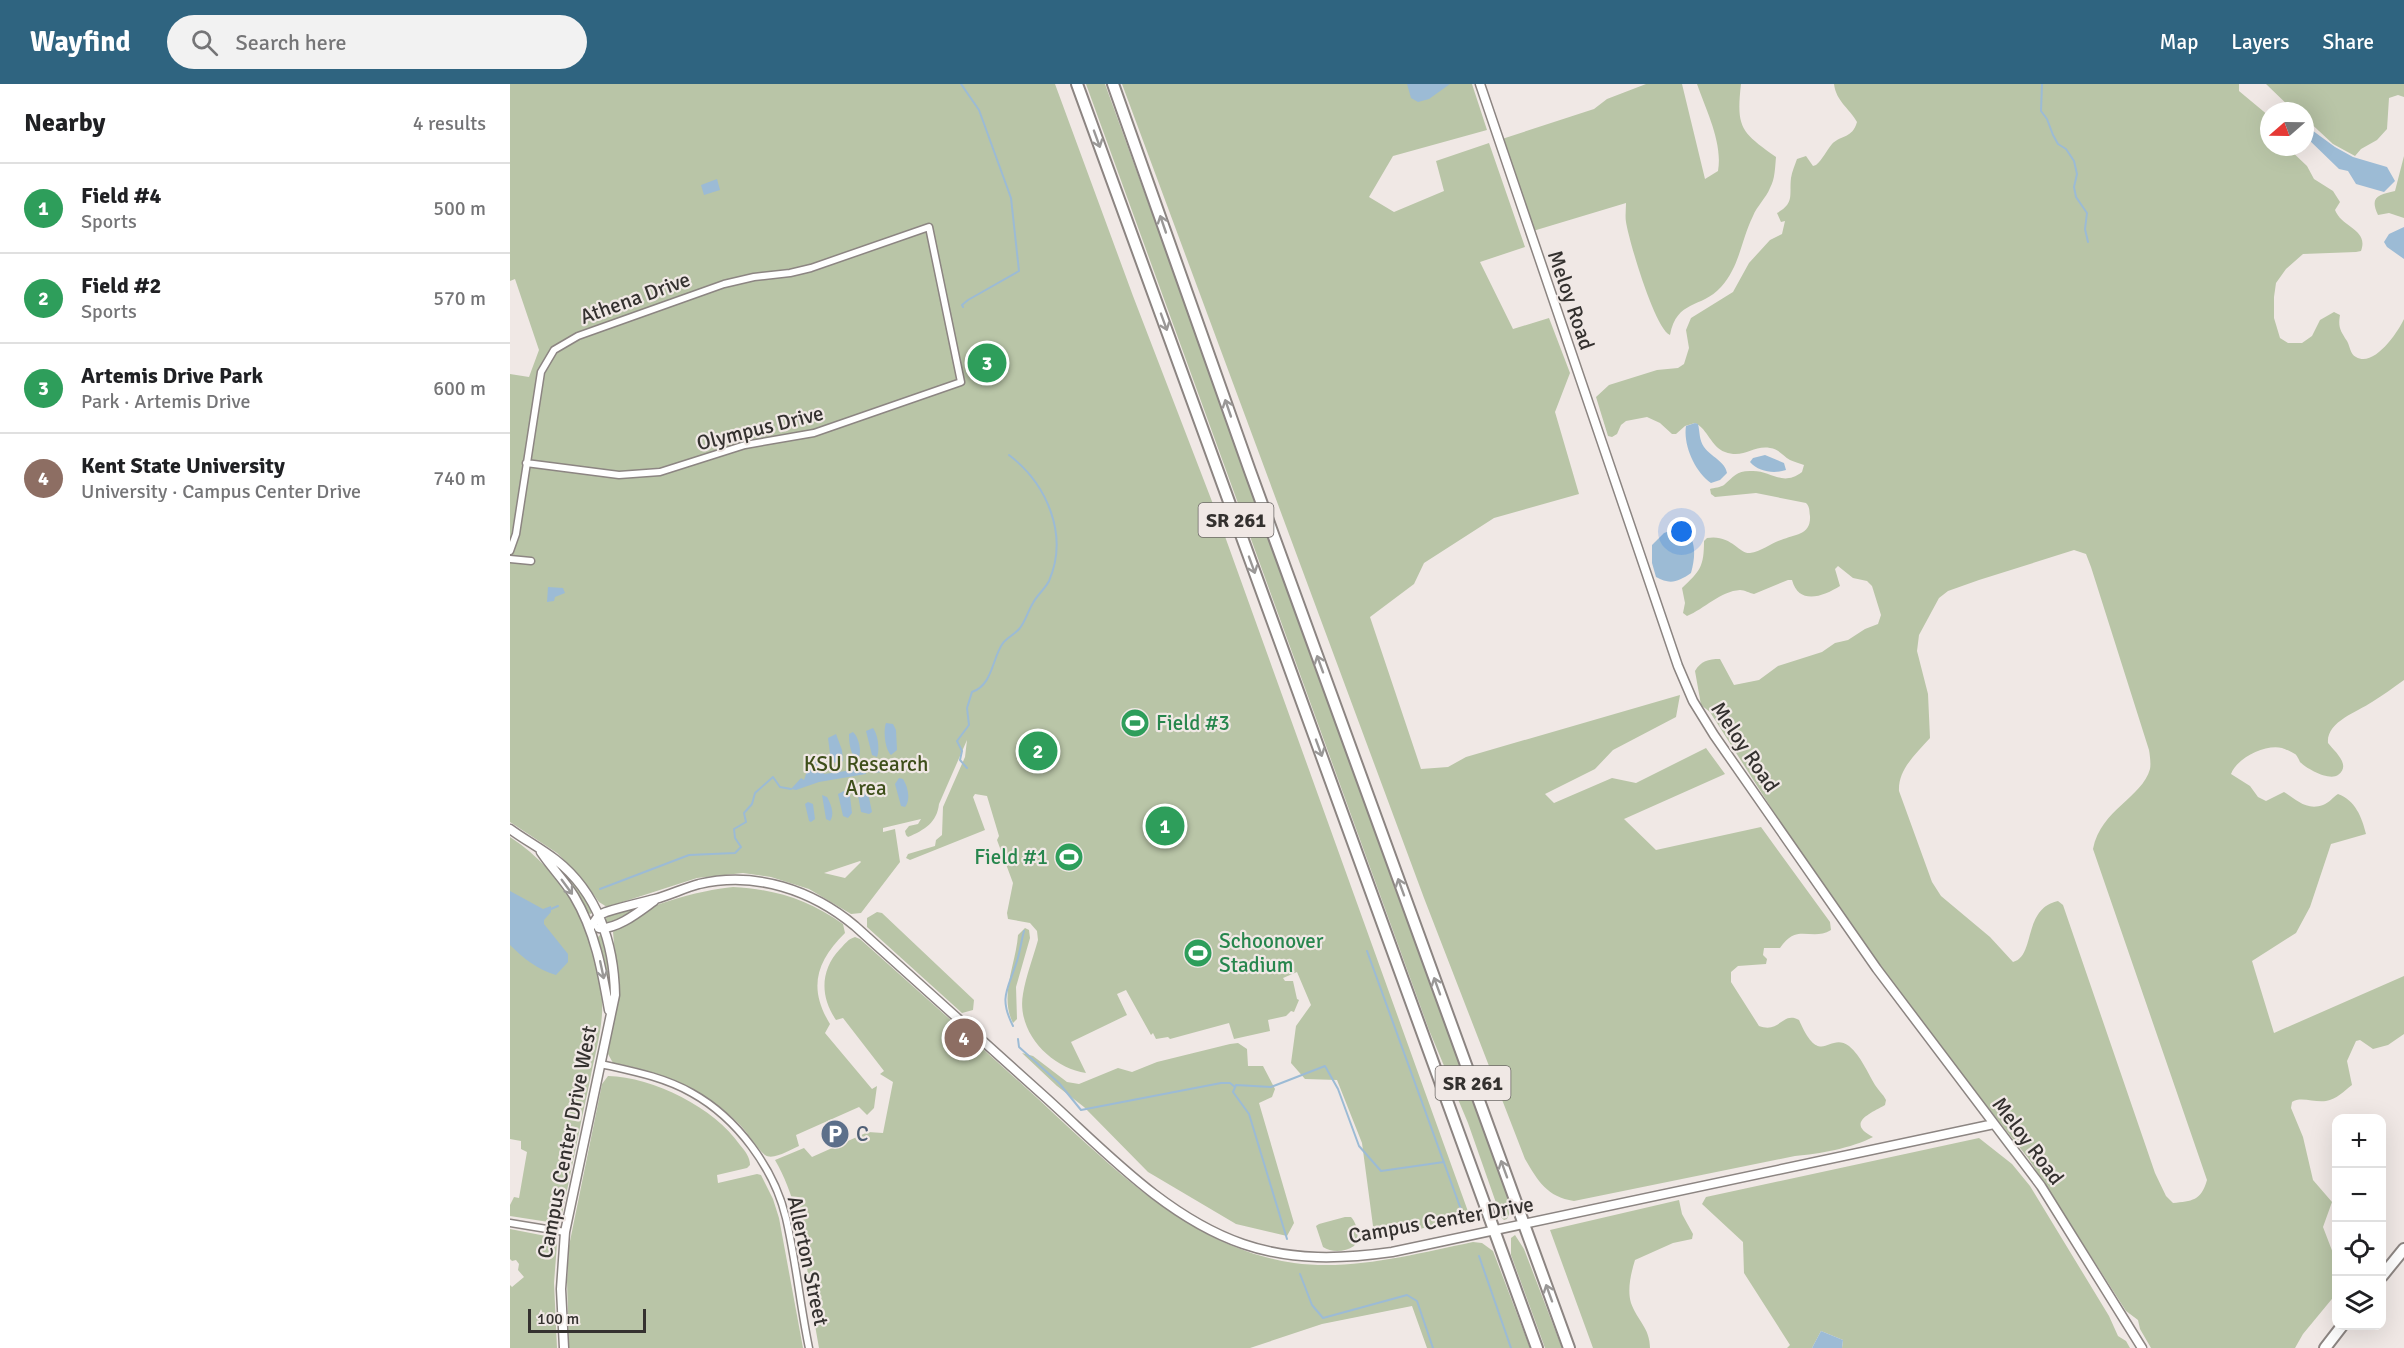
<!DOCTYPE html>
<meta charset="utf-8">
<style>
body{margin:0;font-family:Signika,sans-serif;background:#f2f2f2;color:#202124}
.controls{position:absolute;right:18px;bottom:18px;display:grid;overflow:hidden;border-radius:12px;box-shadow:0 6px 24px #0002}
.controls button{width:54px;height:54px;display:grid;place-items:center;padding:0;border:0;border-bottom:2px solid #e0e0e0;background:#fff;color:#202124;font:30px sans-serif}
.compass{position:absolute;left:1750px;top:18px;width:54px;height:54px;border-radius:50%;background:#fff;box-shadow:0 6px 24px #0002;rotate:250deg}
.scale{position:absolute;left:18px;bottom:15px;width:118px;box-sizing:border-box;padding-left:6px;border:3px solid #34312f;border-top:0;font-size:16px;line-height:21px;white-space:nowrap;color:#34312f;-webkit-text-stroke:4px #f0e8e5;paint-order:stroke}
.you{position:absolute;left:1172px;top:448px;width:21px;height:21px;margin:-15px;border:4px solid #fff;border-radius:50%;background:#1a73e8;box-shadow:0 0 0 9px #1a73e833}
.badge{display:grid;place-items:center;width:39px;height:39px;border-radius:50%;background:#2f6480;color:#fff;font-size:20px;font-weight:700}
.pin{position:absolute;translate:-50% -50%;border:3px solid #fff;box-shadow:0 2px 6px #0006}
.list{margin:0;padding:0;list-style:none}
h2{display:flex;justify-content:space-between;align-items:center;height:78px;margin:0;padding:0 24px;font-size:26px}
h2 small{font-size:20px;font-weight:400;color:#757577}
.list li{display:grid;grid-template-columns:39px 1fr auto;gap:18px;align-items:center;box-sizing:border-box;height:90px;padding:0 24px;border-top:2px solid #e0e0e0}
.list b{display:block;font-size:22px;white-space:nowrap}
.list p{margin:0;font-size:20px;white-space:nowrap;color:#757577}
.list em{font-size:20px;font-style:normal;color:#757577}
.icon{flex:none;width:33px;height:33px;fill:none;stroke:currentColor;stroke-width:2;stroke-linecap:round;stroke-linejoin:round}
.map{position:relative;flex:none;width:1894px;height:1264px;overflow:hidden}
header{display:flex;align-items:center;gap:36px;box-sizing:border-box;height:84px;padding:0 30px;background:#2f6480;color:#fff}
header strong{font-size:28px}
nav{display:flex;gap:33px;margin-inline-start:auto;font-size:21px}
.search{width:420px;height:54px;background:#f2f2f2;display:flex;align-items:center;gap:15px;box-sizing:border-box;padding:0 21px;border-radius:33px;color:#757577;font-size:22px}
main{display:flex}
aside{flex:1;background:#fff}
.map>svg:first-child{display:block}
.green{fill:#b9c5a7;fill-rule:evenodd}
.water{fill:#9cbbd5}
.lines{fill:none;stroke-linecap:round;stroke-linejoin:round}
.stream{stroke:#9cbbd5;stroke-width:2}
.minor-casing{stroke:#8c8582;stroke-width:9}
.tertiary-casing{stroke:#8c8582;stroke-width:11}
.primary-casing{stroke:#8c8582;stroke-width:14}
.minor{stroke:#fff;stroke-width:6}
.tertiary{stroke:#fff;stroke-width:8}
.primary{stroke:#fff;stroke-width:10}
.oneway{stroke:#9a9897}
.labels{text-anchor:middle;stroke-width:4.5;stroke-linejoin:round;paint-order:stroke}
.shield{fill:#f0e8e5;stroke:#6c6866;stroke-width:1.5}
.shield-label{font-size:20px;font-weight:bold;fill:#34312f}
.street-label{font-size:21px;fill:#34312f;stroke:#f0e8e5}
.leisure-label{font-size:21px;fill:#27864d;stroke:#f0e8e5;text-anchor:start}
.park-label{font-size:21px;fill:#3e4f1a;stroke:#f0e8e5}
.service-label{font-size:21px;fill:#4e5e75;stroke:#f0e8e5;text-anchor:start}
</style>
<header>
<strong>Wayfind</strong>
<div class="search"><svg class="icon" aria-label="search" viewBox="0 0 24 24"><circle cx="10" cy="10" r="6"/><path d="M15 15l6 6"/></svg>Search here</div>
<nav><a>Map</a><a>Layers</a><a>Share</a></nav>
</header>
<main>
<aside>
<h2>Nearby<small>4 results</small></h2>
<ul class="list">
<li><span class="badge" style="background:#2e9e5b">1</span><div><b>Field #4</b><p>Sports</p></div><em>500 m</em></li>
<li><span class="badge" style="background:#2e9e5b">2</span><div><b>Field #2</b><p>Sports</p></div><em>570 m</em></li>
<li><span class="badge" style="background:#2e9e5b">3</span><div><b>Artemis Drive Park</b><p>Park · Artemis Drive</p></div><em>600 m</em></li>
<li><span class="badge" style="background:#8d6e63">4</span><div><b>Kent State University</b><p>University · Campus Center Drive</p></div><em>740 m</em></li>
</ul>
</aside>
<div class="map">
<svg width="1894" height="1264" viewBox="0 0 1894 1264">
<rect width="100%" height="100%" fill="#f0e8e5"/>
<!-- green -->
<path class="green" d="M0 0H545L623 212 708 433 960 1133 872 1154 863 1142 852 1059 827 996 795 995 781 979 786 942 801 921 787 888 773 894 775 897H783L787 915 789 916 784 928 781 927 776 932 758 936 760 947 724 955 719 939 660 955 658 953 646 955 643 949 641 951 616 906 607 910 617 931 561 958 576 989C541 984 506 948 513 910 516 892 523 874 528 856L527 847 520 839 498 835 497 829 503 799 487 756 489 752 477 712 465 710 463 713 475 746 400 776 396 774 398 770 425 762 426 756 432 751 433 723 455 673 457 656 429 720C427 738 415 746 398 753L396 751 395 747 399 742 408 740 411 735 373 744V748L385 745 390 778 351 829 341 830 299 805 261 793 233 789 187 794 97 823 89 818 70 792 47 769 0 738V290L19 293 29 266 5 195 0 197ZM351 778 335 794 314 789 350 777Z
M576 0H595L997 1106 1000 1128 997 1135 994 1136 991 1133 958 1039 919 946Z
M612 0H962L977 46 883 72 859 113 884 128 934 107 926 77 979 59 1015 163 970 178 1003 245 1039 234 1060 289 1045 328 1069 410 984 434 914 479 904 500 860 533 911 685 938 683 956 673 1170 611 1166 633 1103 666 1085 685 1035 710 1044 719 1102 694 1126 699 1196 664 1215 690 1114 735 1146 766 1251 743 1320 838 1321 846C1301 858 1287 838 1270 864H1254L1253 871 1257 875 1256 880 1228 882 1221 888V898L1249 942C1270 950 1272 927 1289 936 1311 986 1318 947 1339 962 1351 972 1357 988 1365 1001 1368 1006 1373 1010 1376 1016L1375 1021C1359 1030 1336 1039 1363 1053 1342 1064 1309 1070 1285 1072L1064 1117C1037 1113 1028 1097 1015 1075L914 814Z
M1136 0H1172L1195 95 1208 87C1213 59 1196 26 1187 0H1231C1226 44 1231 48 1266 73 1265 84 1265 95 1260 104 1256 114 1247 122 1243 132 1231 156 1230 182 1211 203 1191 225 1167 215 1160 251 1145 245 1119 157 1116 138 1115 132 1116 125 1116 119L1023 147 992 55 1084 25 1097 15Z
M1324 0H1729V7L1759 32V63H1777L1797 82 1804 95 1823 107 1830 118 1825 126C1832 144 1859 145 1851 167L1846 168 1793 170 1776 185 1766 199 1764 213V234L1770 254 1778 259H1792L1802 252 1810 236 1824 228 1830 231C1828 243 1830 246 1837 257 1840 262 1840 270 1846 273 1864 284 1888 248 1894 235V596C1883 604 1873 611 1862 618 1847 628 1816 638 1818 659 1824 667 1842 681 1828 691 1819 697 1797 685 1790 678 1789 676 1787 671 1785 670 1782 668 1775 665 1772 664 1755 660 1727 674 1721 690L1740 702 1748 713 1756 717 1774 708C1786 715 1796 727 1813 721 1819 719 1823 713 1828 710 1845 716 1852 733 1856 750L1821 760 1800 823 1786 849 1742 877 1764 949 1894 892V950L1878 961 1863 965 1850 956 1846 957 1837 977 1842 1001C1834 1007 1827 1015 1816 1017 1805 1019 1791 1012 1782 1018L1781 1024 1793 1053 1803 1096 1822 1118 1813 1143 1826 1177V1210L1793 1250 1785 1264H1641L1630 1245 1628 1236 1616 1227 1518 1074 1413 942 1373 887 1288 766 1200 628 1191 621 1185 587C1191 577 1198 575 1210 575L1224 601 1249 596 1268 582 1312 568 1325 559 1338 556 1355 545 1368 540 1371 531 1362 502 1357 497 1343 494 1328 482 1325 485 1330 502C1314 512 1289 522 1282 496H1278L1244 510C1239 509 1235 506 1230 506 1211 507 1194 525 1177 532L1173 529 1175 519 1172 504C1190 487 1194 483 1194 457L1197 454C1221 450 1229 470 1240 469 1251 468 1261 459 1271 456 1285 450 1301 451 1300 432 1299 426 1300 423 1296 419L1246 409 1205 413 1201 410 1200 405C1204 404 1211 403 1214 401 1224 392 1227 386 1243 387 1262 387 1272 403 1292 388L1294 381C1289 379 1284 378 1280 376 1273 372 1269 365 1260 364 1243 361 1234 375 1215 368 1201 363 1198 345 1185 339L1175 342 1166 350H1162L1150 339 1137 333 1116 337 1111 341 1107 350 1102 353 1098 352 1086 313 1099 301 1147 286 1168 284 1174 280 1179 264 1176 246 1181 234 1223 208 1239 179 1260 156 1272 150 1275 137 1271 138 1267 129C1285 119 1279 111 1281 94 1282 87 1285 81 1287 75L1296 72 1303 82 1306 81C1313 75 1316 67 1322 60 1332 50 1342 55 1347 38 1339 24 1326 17 1324 0ZM1564 466 1576 470 1581 483 1639 666C1640 672 1641 680 1640 685 1632 714 1591 725 1583 765L1697 1096C1691 1117 1682 1117 1663 1119L1656 1112 1645 1089 1553 821 1548 817C1512 825 1526 872 1503 878L1480 853 1431 812 1422 798 1389 707C1388 685 1406 670 1420 654L1418 610 1407 567 1409 551 1429 514 1438 507 1469 496Z
M1756 0H1894V13L1888 11 1879 14 1877 45 1867 56 1851 65 1845 72 1823 60 1795 34V27L1783 26Z
M1894 72V134L1879 129 1868 131C1859 112 1869 111 1885 107Z
M0 753C55 789 88 849 92 914 94 941 85 969 80 996 70 1042 61 1088 51 1135L45 1139 0 1132V1121L4 1113 9 1114 17 1068 11 1065V1057L0 1055Z
M43 779C60 786 74 811 82 827L81 830 77 829Z
M223 803C265 805 299 816 333 840L335 849C306 878 298 904 320 940L315 949 362 1005 367 1002 364 1024 357 1031 349 1023 286 1051 289 1062C281 1065 263 1077 255 1071 246 1064 237 1047 228 1039 194 1005 149 987 103 979L98 970 108 906 103 848C124 822 191 806 223 803Z
M122 824 124 826 121 828 100 839 95 837 97 832Z
M367 828 372 829 464 916 463 926 452 929 357 843V834Z
M515 844 519 846 520 854 506 903 507 935 503 939C489 912 506 880 508 851Z
M90 851 94 852 100 887V915L87 854Z
M345 853 350 855C405 904 460 953 515 1003 594 1074 674 1163 784 1179 843 1187 905 1170 963 1158L972 1159 983 1167 1020 1264H917L902 1222 812 1240 740 1264H309C297 1203 297 1131 265 1076L294 1064 302 1073 358 1048 373 1049 383 998 370 990 374 987 333 934 326 936C310 913 310 886 330 865 335 860 338 855 345 853Z
M728 959 737 965 738 982H753L765 1005 762 1013 749 1019 784 1139 777 1152 726 1140 638 1088 574 1023 547 1002 512 969 523 972 557 998 569 1000 608 984 622 988 647 978 720 960Z
M98 992C143 993 205 1024 230 1061 235 1067 240 1073 240 1081L237 1084 207 1091 208 1099 247 1090 251 1091 263 1115 269 1134 293 1264H59L57 1197 59 1162 92 1000Z
M1469 1054 1502 1080 1520 1102 1599 1232 1608 1252 1616 1257 1620 1264H1332L1333 1256 1311 1247 1302 1264H1277L1280 1261 1234 1189 1233 1158 1192 1120 1196 1113Z
M1169 1116 1172 1130 1183 1150 1182 1155 1163 1159 1125 1176C1121 1189 1117 1206 1121 1219 1127 1236 1140 1244 1140 1264H1083L1040 1146Z
M835 1133H841C848 1141 850 1154 844 1162 835 1168 822 1169 813 1163L806 1142 809 1140Z
M0 1145 41 1153 47 1160 44 1199 47 1264H0V1201L2 1203 14 1193 8 1186 9 1180 6 1176 2 1177 0 1175Z
M1005 1151 1014 1165 1052 1264H1035L1001 1171V1154Z"/>
<!-- water -->
<path class="water" d="M897 0H940L919 15 908 18 901 14Z
M1795 41 1825 63 1843 73 1877 83 1885 97 1874 108 1846 100 1838 87 1829 85 1795 52Z
M207 95 210 106 194 111 191 101Z
M1894 143V175L1877 163 1874 158 1879 150Z
M1185 339 1188 340C1190 348 1189 356 1194 363 1201 373 1215 377 1217 389L1210 396 1201 399C1185 388 1173 361 1176 342Z
M1255 371 1274 379 1276 386C1264 390 1249 388 1240 378L1243 374Z
M1174 442C1186 457 1186 470 1181 489 1168 498 1160 501 1146 493L1142 479V461L1154 449Z
M38 503 53 504 55 509 45 513 44 517 37 518Z
M376 639 383 640 386 646 387 666 381 671C375 665 373 647 376 639Z
M363 644C368 651 370 665 367 673L362 671 356 647Z
M343 648C349 653 353 670 347 676 340 670 339 658 339 650Z
M326 650 332 666 333 677 328 680 321 677 318 654Z
M307 674 314 690 350 685 354 686 356 690 309 698 286 706 281 705 291 694 294 696 297 687Z
M386 678 392 682 390 686 363 689V683Z
M389 694 393 695C398 703 401 716 395 723L391 722 385 700Z
M354 702 357 704 362 728 359 730 351 728 347 706Z
M334 707 340 712 342 729 338 734 333 732 328 710Z
M312 711 317 713C321 720 325 730 320 737L316 735Z
M298 718 303 720 305 735 301 738 299 737 295 720Z
M0 807 33 825 41 822V828L34 836V840L58 870V878L46 891C28 886 13 874 0 861Z
M1311 1247 1333 1256 1332 1264H1302Z"/>
<g class="lines">
<!-- stream -->
<path class="stream" d="M451 0 469 26 501 114 509 187 458 216 452 221 453 223
M1532 0 1531 27 1537 35 1543 51 1548 60 1556 65 1564 77 1567 90 1564 103 1566 113 1577 129 1575 145 1578 158
M457 684 450 676 452 667 447 657 459 641 457 624 462 608C483 601 482 574 493 559 498 553 505 550 510 544 516 536 518 527 523 519 527 511 535 505 539 497 559 451 537 400 499 371
M90 805 179 771 225 769 231 763 225 754 224 745 236 738 234 729 242 720 245 709 263 693 270 703 281 705
M41 825 48 822
M857 867 953 1131
M503 942C489 914 497 907 506 880 510 869 511 858 514 847
M508 955 509 963 549 999 571 1026 711 999H720L725 1003
M777 1155 739 1030 723 1008 726 1001 761 1003 815 982 828 1005 849 1062 871 1087 934 1078
M969 1172 1001 1264
M790 1190 802 1221 813 1234 897 1211 907 1217 923 1264"/>
<!-- minor casing -->
<g class="minor-casing">
<path id="minor" d="M0 467 6 450 31 288 44 266 68 252 214 200 244 193 280 189 301 184 419 143 451 298 304 349 235 361 150 388 109 391 16 379
M0 475 21 477
M91 980C122 987 154 993 182 1009 227 1034 264 1084 276 1134 286 1177 290 1221 299 1264
M0 1139 55 1148"/>
</g>
<!-- tertiary casing -->
<g class="tertiary-casing">
<path id="tertiary" d="M970 0 1168 582 1183 617 1204 651 1367 885 1531 1102 1632 1264
M0 745C15 756 32 765 46 776 88 809 104 860 105 911L55 1148 51 1205 54 1264
M31 768C41 783 54 796 64 812 85 847 92 886 99 926
M80 844 89 831 96 828C112 823 129 819 145 815 160 811 174 804 189 800 246 787 302 806 345 842 408 899 471 955 534 1012 595 1067 655 1133 733 1160 782 1177 832 1175 882 1168L1484 1040
M89 844C107 846 130 827 144 817"/>
</g>
<!-- primary casing -->
<g class="primary-casing">
<path id="primary" d="M567 0 1027 1264
M603 0 740 387 1059 1264
M1872 1192 1894 1165
M1815 1264 1832 1242"/>
</g>
<!-- minor -->
<use href="#minor" class="minor"/>
<!-- tertiary -->
<use href="#tertiary" class="tertiary"/>
<!-- primary -->
<use href="#primary" class="primary"/>
</g>
<!-- one-way arrows -->
<defs><path id="oneway-shaft" d="M-6 0H5M1.5-3L5.5 0L1.5 3" fill="none" stroke-width="1.6" stroke-linecap="round" stroke-linejoin="round" transform="scale(1.5)"/></defs>
<g class="oneway">
<use href="#oneway-shaft" transform="translate(587 55) rotate(70)"/>
<use href="#oneway-shaft" transform="translate(653 140) rotate(-109)"/>
<use href="#oneway-shaft" transform="translate(654 238) rotate(70)"/>
<use href="#oneway-shaft" transform="translate(718 324) rotate(-109)"/>
<use href="#oneway-shaft" transform="translate(742 481) rotate(70)"/>
<use href="#oneway-shaft" transform="translate(810 580) rotate(-110)"/>
<use href="#oneway-shaft" transform="translate(809 664) rotate(70)"/>
<use href="#oneway-shaft" transform="translate(57 803) rotate(54)"/>
<use href="#oneway-shaft" transform="translate(891 803) rotate(-110)"/>
<use href="#oneway-shaft" transform="translate(92 886) rotate(78)"/>
<use href="#oneway-shaft" transform="translate(927 902) rotate(-110)"/>
<use href="#oneway-shaft" transform="translate(994 1085) rotate(-110)"/>
<use href="#oneway-shaft" transform="translate(1039 1209) rotate(-110)"/>
</g>
<!-- icons -->
<defs>
<g id="stadium-disc" transform="scale(1.5)"><circle r="9.5" fill="#2e9e5b" stroke="#f0e8e5"/><path d="M0-5a6.5 5 0 1 0 0 10a6.5 5 0 1 0 0-10ZM-3.5-1.8h7v3.6h-7Z" fill="#fff"/></g>
<g id="parking-disc" transform="scale(1.5)"><circle r="9.5" fill="#5c6f8a" stroke="#f0e8e5"/><path d="M-3.5-5.5H1a3.5 3.5 0 0 1 0 7H-1V5.5H-3.5ZM-1-3.4V-.6H.8a1.4 1.4 0 0 0 0-2.8Z" fill="#fff"/></g>
</defs>
<g fill-rule="evenodd">
<use href="#stadium-disc" x="625" y="639"/>
<use href="#stadium-disc" x="559" y="773"/>
<use href="#stadium-disc" x="688" y="869"/>
<use href="#parking-disc" x="325" y="1050"/>
</g>
<g class="labels">
<!-- shield labels -->
<g class="shield">
<rect x="688.5" y="419" width="75" height="34" rx="4.5"/>
<rect x="925.5" y="982" width="75" height="34" rx="4.5"/>
</g>
<g class="shield-label">
<text x="726" y="443">SR 261</text>
<text x="963" y="1006">SR 261</text>
</g>
<!-- street labels -->
<g class="street-label">
<text transform="translate(125 214) rotate(-20)" y="7">Athena Drive</text>
<text transform="translate(1061 216) rotate(71)" y="7">Meloy Road</text>
<text transform="translate(250 344) rotate(-14)" y="7">Olympus Drive</text>
<text transform="translate(1235 663) rotate(56)" y="7">Meloy Road</text>
<text transform="translate(1518 1057) rotate(53)" y="7">Meloy Road</text>
<text transform="translate(57 1058) rotate(-79)" y="7">Campus Center Drive West</text>
<text transform="translate(931 1136) rotate(-10)" y="7">Campus Center Drive</text>
<text transform="translate(298 1177) rotate(78)" y="7">Allerton Street</text>
</g>
<!-- leisure labels -->
<g class="leisure-label">
<text x="646" y="646">Field #3</text>
<text x="538" y="780" text-anchor="end">Field #1</text>
<text x="709" y="864">Schoonover<tspan x="709" dy="24">Stadium</tspan></text>
</g>
<!-- park labels -->
<g class="park-label">
<text x="356" y="687">KSU Research<tspan x="356" dy="24">Area</tspan></text>
</g>
<!-- service labels -->
<g class="service-label">
<text x="346" y="1057">C</text>
</g>
</g>
</svg>
<div class="controls">
<button>+</button>
<button>−</button>
<button><svg class="icon" aria-label="locate" viewBox="0 0 24 24"><circle cx="12" cy="12" r="6"/><path d="M12 2v4M12 18v4M2 12h4M18 12h4"/></svg></button>
<button><svg class="icon" aria-label="layers" viewBox="0 0 24 24"><path d="M12 4l9 5-9 5-9-5zM3 14l9 5 9-5"/></svg></button>
</div>
<svg class="compass" viewBox="-18 -18 36 36"><path d="M0-13l5 13h-10z" fill="#e53935"/><path d="M0 13l5-13h-10z" fill="#757577"/></svg>
<div class="scale">100 m</div>
<div class="you"></div>
<div class="pin badge" style="left:655px;top:742px;background:#2e9e5b">1</div>
<div class="pin badge" style="left:528px;top:667px;background:#2e9e5b">2</div>
<div class="pin badge" style="left:477px;top:279px;background:#2e9e5b">3</div>
<div class="pin badge" style="left:454px;top:954px;background:#8d6e63">4</div>
</div>
</main>
